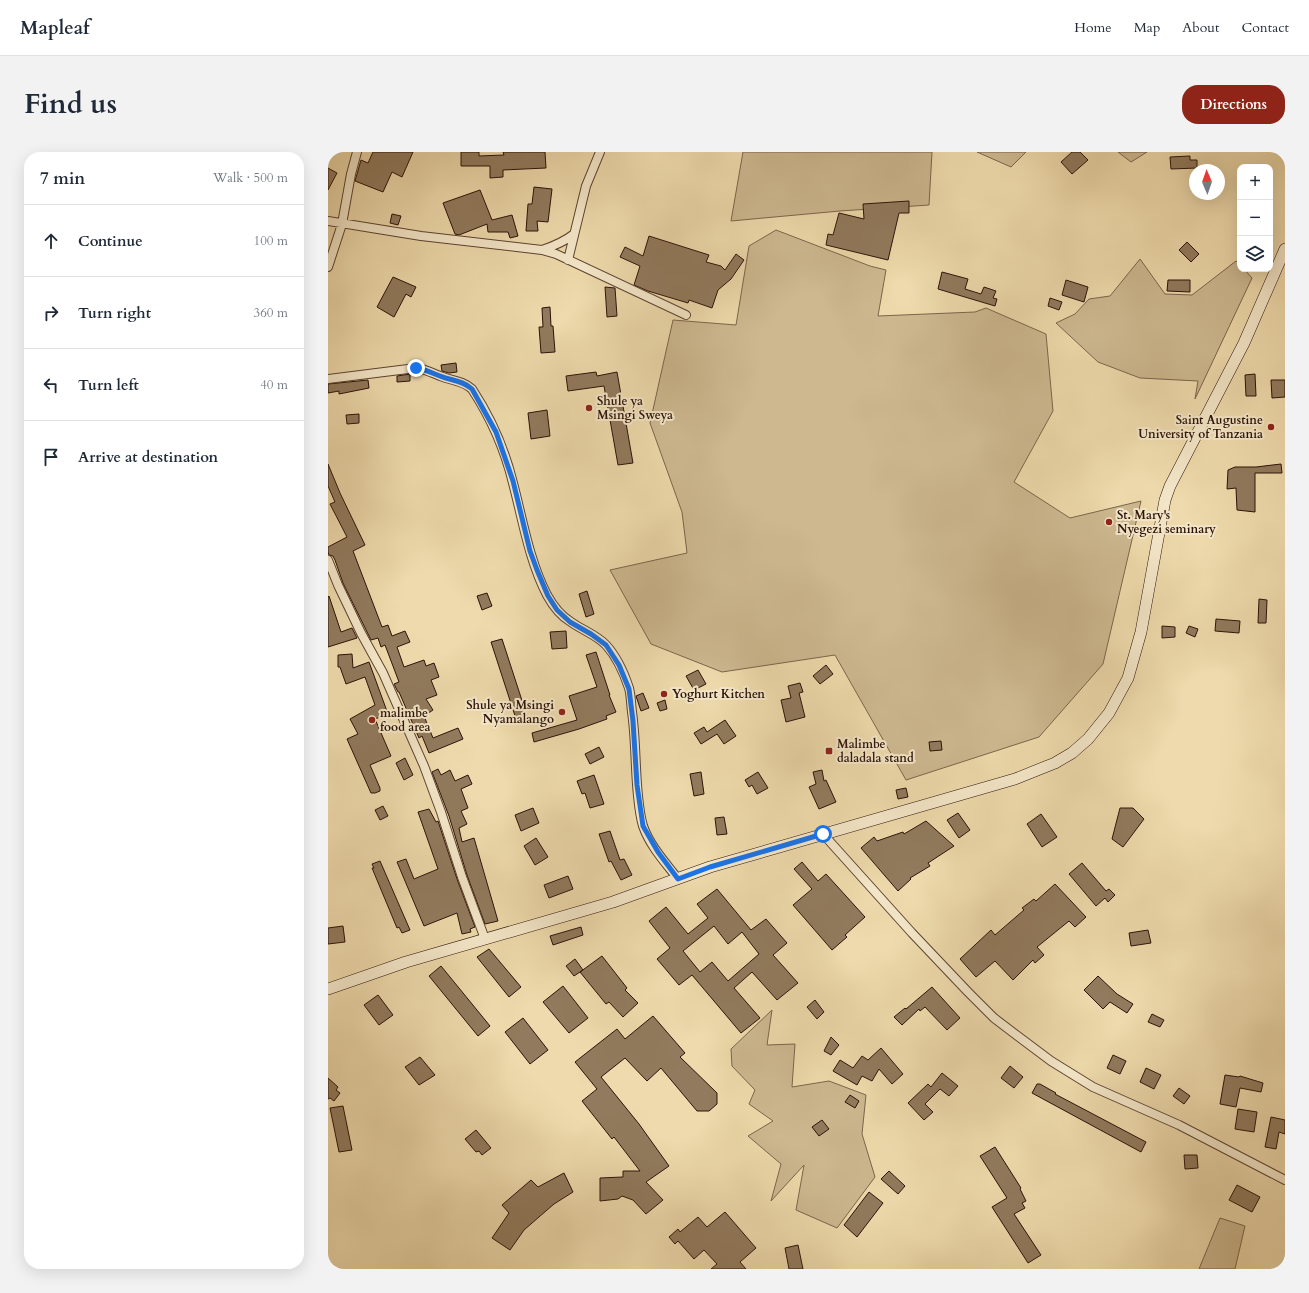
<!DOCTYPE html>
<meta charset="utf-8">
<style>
body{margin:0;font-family:Cardo,serif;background:#f2f2f3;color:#1f2937}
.controls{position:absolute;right:12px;top:12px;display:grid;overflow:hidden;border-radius:8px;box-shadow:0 4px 16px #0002}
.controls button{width:36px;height:36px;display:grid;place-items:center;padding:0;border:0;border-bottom:1px solid #e0e1e3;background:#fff;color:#1f2937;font:20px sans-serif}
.compass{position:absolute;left:861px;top:12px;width:36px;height:36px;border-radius:50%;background:#fff;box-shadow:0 4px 16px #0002;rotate:358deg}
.stop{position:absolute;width:12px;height:12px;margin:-9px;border:3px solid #1a73e8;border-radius:50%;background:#fff}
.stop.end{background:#1a73e8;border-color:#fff;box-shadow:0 1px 4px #0008}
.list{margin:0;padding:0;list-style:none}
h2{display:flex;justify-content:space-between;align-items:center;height:52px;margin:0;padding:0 16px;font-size:17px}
h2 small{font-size:13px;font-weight:400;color:#747a83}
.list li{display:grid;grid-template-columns:26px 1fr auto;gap:12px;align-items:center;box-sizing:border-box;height:72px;padding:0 16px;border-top:1px solid #e0e1e3}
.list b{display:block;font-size:15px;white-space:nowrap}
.list em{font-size:13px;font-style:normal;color:#747a83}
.icon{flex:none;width:22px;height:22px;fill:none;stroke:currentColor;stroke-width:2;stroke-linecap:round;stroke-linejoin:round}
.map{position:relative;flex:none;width:957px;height:1117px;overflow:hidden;border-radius:16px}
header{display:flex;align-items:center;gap:24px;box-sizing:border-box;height:56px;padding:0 20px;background:#fff;border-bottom:1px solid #e0e1e3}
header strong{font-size:19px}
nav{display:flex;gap:22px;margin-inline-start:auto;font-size:14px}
.intro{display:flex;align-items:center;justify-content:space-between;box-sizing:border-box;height:96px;padding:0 24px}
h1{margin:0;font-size:28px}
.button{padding:10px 18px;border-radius:16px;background:#8f2418;color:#fff;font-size:14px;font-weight:700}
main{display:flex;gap:24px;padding:0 24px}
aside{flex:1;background:#fff;border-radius:16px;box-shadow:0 4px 16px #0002}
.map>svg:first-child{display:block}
.green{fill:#cdb890;stroke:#7c654c}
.building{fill:#917a5d;stroke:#2c1208;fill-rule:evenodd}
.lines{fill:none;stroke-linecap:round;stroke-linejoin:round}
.street-casing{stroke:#5c4431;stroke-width:10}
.secondary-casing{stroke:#2c1208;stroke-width:12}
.street{stroke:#f4e7c9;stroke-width:8}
.secondary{stroke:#f4e7c9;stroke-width:11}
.route{stroke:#1a73e8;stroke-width:5}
.poi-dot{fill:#8f2418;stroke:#f4e7c9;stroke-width:1.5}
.labels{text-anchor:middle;stroke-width:4;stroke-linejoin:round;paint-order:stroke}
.poi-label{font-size:12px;font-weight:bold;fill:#2c1208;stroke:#f4e7c9;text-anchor:start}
</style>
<header>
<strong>Mapleaf</strong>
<nav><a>Home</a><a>Map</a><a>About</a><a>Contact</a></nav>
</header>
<div class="intro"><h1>Find us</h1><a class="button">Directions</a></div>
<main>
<aside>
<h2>7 min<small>Walk · 500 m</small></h2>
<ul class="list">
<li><svg class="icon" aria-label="ahead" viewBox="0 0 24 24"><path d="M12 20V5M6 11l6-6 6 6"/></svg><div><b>Continue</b></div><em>100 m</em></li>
<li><svg class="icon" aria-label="right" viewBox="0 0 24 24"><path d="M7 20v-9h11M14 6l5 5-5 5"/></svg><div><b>Turn right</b></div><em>360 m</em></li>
<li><svg class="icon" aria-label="left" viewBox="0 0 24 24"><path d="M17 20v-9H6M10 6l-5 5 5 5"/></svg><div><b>Turn left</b></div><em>40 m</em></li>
<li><svg class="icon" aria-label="arrive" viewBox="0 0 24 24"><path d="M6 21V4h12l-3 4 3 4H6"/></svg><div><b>Arrive at destination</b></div></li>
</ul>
</aside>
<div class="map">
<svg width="957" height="1117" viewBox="0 0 957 1117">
<rect width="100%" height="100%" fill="#eedaac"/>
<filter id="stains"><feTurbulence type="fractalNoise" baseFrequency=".005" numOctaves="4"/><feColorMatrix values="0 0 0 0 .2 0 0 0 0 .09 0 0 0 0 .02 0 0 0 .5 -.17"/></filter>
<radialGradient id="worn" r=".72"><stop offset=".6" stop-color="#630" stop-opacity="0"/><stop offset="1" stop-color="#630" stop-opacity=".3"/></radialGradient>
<!-- green -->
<path class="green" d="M415 0H604L601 53 512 59 403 69Z
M649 0H698L683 15Z
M790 0H819L803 10Z
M448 78 542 114 558 118 550 164 647 160 658 156 718 182 725 259 686 330 742 366 813 349 775 512 711 585 578 628 507 503 394 520 323 492 282 418 359 401 354 360 322 271 345 168 408 173 421 94Z
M812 107 837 142 864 143 908 109 912 113V117H916L924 126 867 247 870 229 812 226 770 210 728 171 747 162 761 147 782 144Z
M444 858 439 893 467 892 464 935 501 929 538 943 534 982 547 1025 509 1076 468 1058 476 1013 443 1049 453 1012 420 984 445 969 421 952 427 938 404 914 403 897Z
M892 1066 917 1074 907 1117H871Z"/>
<!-- building -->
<path class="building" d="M45 0H85L74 25 64 20 55 40 27 29 33 8 40 11Z
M133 0H151V4L176 3 175 0H217L218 16 175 18V25L162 26V14H133Z
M744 0H752L760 8 744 22 733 10Z
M862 4V8H869V16L843 17 842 5Z
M0 16 9 21 0 38Z
M206 35 224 37 220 70 209 69 210 79H198L200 52H204Z
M152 38 164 68 184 63 190 84 182 86 180 80H160L159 72 131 83 127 82 115 51Z
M581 49V61H571L560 108 498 93 500 82 505 83 511 61 536 67 535 52Z
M64 62 73 64 70 73 62 71Z
M321 84 381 103 378 110 393 114 397 118 408 102 416 108 403 127 390 138 384 156 361 148 360 151 320 139 306 133 312 114 292 105 297 95 315 104Z
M859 90 871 102 863 110 851 98Z
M614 120 640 127 637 137 653 142 656 135 668 139 665 146 669 147 667 154 610 137Z
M65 125 88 135 83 145 78 142 66 165 49 155Z
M738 128 760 135 756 150 734 143Z
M840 128H862V140L839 139Z
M277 135 287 136 289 164 279 165Z
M722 146 734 150 731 158 720 154Z
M222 155 223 174H225L227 200 213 201 211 175H215L214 156Z
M128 211 129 220 121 221 114 219 113 213Z
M268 220 269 224 289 220 305 311 290 313 276 234 240 239 238 224Z
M82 222V229L69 230V224Z
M927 222 928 244H918L917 223Z
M40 228 41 236 11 242V239L0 241V232Z
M943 228H957V245L944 246Z
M219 258 222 284 203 287 200 261Z
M31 262V271L19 272 18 263Z
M0 312 12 341 37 393 25 399 54 475 60 473 64 484 77 479 82 490 69 495 76 515 96 508 98 514 106 511 111 525 103 528 109 543 98 547 105 558 96 564 105 586 130 576 135 587 101 601 94 584 91 586 71 540H70L66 532 71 530 57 493 53 495 50 486 43 488 15 431 7 408 5 404 1 403 0 400V395L19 385 2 352 7 350 0 334Z
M953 312 954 321H927V360L909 358 908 336 899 337 900 318 907 315H928Z
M259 439 266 462 258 465 251 442Z
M159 441 164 454 154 458 149 444Z
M1 444 13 480 24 476 29 486 0 495V445Z
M931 447 939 448 938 471H930Z
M888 467 912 469 911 481 887 479Z
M834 474 847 475V485L834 486Z
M861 474 870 477 867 485 858 481Z
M238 479 239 496 224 497 222 480Z
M174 487 200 567 189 570 163 490Z
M268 500 282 543H281L288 560 278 564 279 567 251 577 206 590 204 581 249 568 241 544 269 535 258 503Z
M24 502 25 516 41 510 60 562 47 567 63 604 42 613 52 636V639L47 641H43L19 587 30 582 22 567 47 553 37 525 18 532 12 515H10V503Z
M498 513 505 522 492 532 485 524Z
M370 518 378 532 366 538 358 524Z
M472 531 475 540 471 541 477 565 458 570 453 548 463 546 460 534Z
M315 541 321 556 313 559 308 544Z
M337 548 339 557 332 559 329 551Z
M397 568 408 584 396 592 389 582 373 592 366 581 376 575 379 580Z
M613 589 614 598 602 599 601 590Z
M271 595 276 605 262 612 257 602Z
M77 606 85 623 76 628 68 611Z
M110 617 113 623 122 618 127 629 140 623 144 632 133 637 140 656 133 659 139 672 131 676 134 690 146 686 170 769 157 772 139 723 121 664 104 620Z
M494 618 496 629 498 628 508 650 491 657 481 635 488 632 485 620Z
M373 620 376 642 366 644 362 622Z
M430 620 440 636 429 642 424 633 421 635 417 628Z
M266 623 276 652 262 656 257 641 254 642 249 629Z
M578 636 580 645 570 647 568 638Z
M55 654 60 664 52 668 47 658Z
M205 656 211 671 193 679 187 663Z
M792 656H805L816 667 795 695 784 687Z
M101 657 108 670 110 669 129 727 147 775 142 777 143 780 134 782 129 761 96 774 69 710 78 707 86 727 110 717 90 660Z
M630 661 642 678 631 686 619 668Z
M713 662 729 685 714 695 699 672Z
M396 665 399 682 389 683 387 666Z
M598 669 626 694 600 711 602 714 582 726 583 727 570 739 533 696 546 685 549 689 575 680 576 682Z
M282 679 292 708 296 707 304 723 293 728 283 709 281 710 271 682Z
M208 686 220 705 207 713 196 694Z
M52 709 82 778 74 781 71 775 69 776 44 716H46L44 712Z
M474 710 490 729 498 722 537 765 517 783 519 785 504 798 465 753 484 737 466 717Z
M754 711 778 739 781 737 787 743 780 750 777 746 768 754 741 722Z
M240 724 245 737 221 746 216 733Z
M727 732 758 765 747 775 741 769 709 795 716 803 707 811 705 808 685 828 667 809 648 825 632 807 663 778 667 783 696 758 694 756 706 747 708 749Z
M389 737 423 778 438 767 459 791 445 803 470 831 449 848 424 820 406 836 432 866 413 881 364 823 351 833 335 814 329 807 342 796 321 769 338 755 360 782 380 766 369 752ZM386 774 400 792 414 780 431 802 400 829 384 810 372 820 355 799Z
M15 774 17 790 0 792V776Z
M253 775 255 783 225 793 222 784Z
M820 778 823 791 803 794 801 781Z
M161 797 193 835 181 845 149 805Z
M274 804 299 836 297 838 310 851 295 865 281 850 278 852 252 820Z
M247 807 255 818 246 824 238 814Z
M113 814 162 874 150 884 101 824Z
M770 824 789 842 805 852 799 861 782 850 775 857 756 838Z
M235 834 260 866 241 881 215 850Z
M604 835 632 866 619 878 597 855 592 859 591 857 574 873 566 865 577 856 578 857Z
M50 843 65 863 51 873 36 853Z
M487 848 496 860 489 867 479 855Z
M824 862 836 868 832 875 820 870Z
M325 864 357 901 352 905 389 941V952L381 959H369L333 916 319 929 297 906 273 925 311 972 341 1014 318 1030 335 1048 318 1062 305 1048 294 1044 290 1047 272 1049V1026L295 1025V1019H312L286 985 284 987 254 949 269 937 247 910 289 877 297 887Z
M195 866 220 898 202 912 177 880Z
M503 885 511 893 503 903 496 899Z
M553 896 575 922 564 932 551 917 544 929 534 924 529 933 505 919 512 908 525 916 534 904 540 908Z
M785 903 798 909 792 922 779 916Z
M92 905 107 923 91 933 77 915Z
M682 914 695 925 686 936 673 926Z
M818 916 833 923 826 937 812 930Z
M614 921 630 934 621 944 612 937 597 952 605 960 596 968 580 951 600 932 603 935Z
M897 923 911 925 912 924 935 931 933 940 912 936 908 955 892 952Z
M0 926 10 935 8 938 12 941 6 949 2 946 0 947Z
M709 932H712L728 941 727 942 818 990 813 1000 704 941Z
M851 936 862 944 856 952 845 944Z
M522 943 531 949 527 956 517 950Z
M15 954 24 998 11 1000 2 956Z
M910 957 929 960 926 980 907 977Z
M943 965 957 968V982L951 980 948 997 937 995Z
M494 968 501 977 491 984 484 975Z
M148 978 163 996 154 1003 151 999 148 1000 137 987Z
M667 995 693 1036 692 1037 698 1049 694 1051 697 1056 686 1062 713 1103 700 1111 664 1055 679 1046 652 1004Z
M856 1003H869L870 1016 857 1017Z
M561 1019 577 1034 570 1042 553 1027Z
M236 1021 245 1040 226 1052 196 1078 182 1098 164 1086 181 1061 174 1053 203 1028 210 1035Z
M909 1033 932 1045 924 1060 901 1048Z
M541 1040 555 1051 529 1085 516 1073Z
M397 1060 428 1096 412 1110 418 1117H383L389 1112 376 1098 366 1107 350 1089 347 1092 341 1085 350 1077 352 1080 370 1065 379 1075Z
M470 1093 475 1117H461L457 1096Z"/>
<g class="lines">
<!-- street casing -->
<g class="street-casing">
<path id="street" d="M0 69 93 84 214 98 228 102 358 163
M214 98C226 94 236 90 246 82
M240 108 258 34 272 0
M0 115 14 72 23 22 29 0
M0 227 88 216C97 217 104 221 112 224 124 229 134 228 144 237 163 266 177 298 185 331 195 369 201 408 219 443 225 454 233 464 243 470 254 478 269 483 278 493 289 505 296 521 301 536 303 543 303 552 304 560 308 588 307 616 310 644 311 654 312 664 315 674 322 694 337 710 350 727
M0 408 10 433 33 481 55 521 96 614 113 660 134 725 157 787
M495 682 584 781 640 840 666 866 691 885 723 909 765 935 851 973 957 1028"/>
</g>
<!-- secondary casing -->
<g class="secondary-casing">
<path id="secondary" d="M0 837 78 810 285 750 382 715 687 627 727 611 744 601 760 587 781 561 800 526 813 480 837 348 842 334 916 191 957 97"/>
</g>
<!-- street -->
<use href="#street" class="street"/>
<!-- secondary -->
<use href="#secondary" class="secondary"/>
</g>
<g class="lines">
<!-- route -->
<path class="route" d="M88 216C97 217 104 221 112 224 124 229 134 228 144 237L168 280 185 329 202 399 209 418 220 444 229 458 242 470 263 482 278 493 291 513 301 537 305 569 309 633 315 674 330 700 350 727 382 715 495 682"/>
</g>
<!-- markers -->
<g class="poi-dot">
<circle cx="261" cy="256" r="4"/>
<circle cx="943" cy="275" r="4"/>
<circle cx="781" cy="370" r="4"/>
<circle cx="336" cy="542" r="4"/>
<circle cx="234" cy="560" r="4"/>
<circle cx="44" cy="568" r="4"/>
<rect x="497" y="595" width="8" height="8" rx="2"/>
</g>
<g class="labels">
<!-- poi labels -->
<g class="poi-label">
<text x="269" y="253">Shule ya<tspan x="269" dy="14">Msingi Sweya</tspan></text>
<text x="935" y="272" text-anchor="end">Saint Augustine<tspan x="935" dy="14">University of Tanzania</tspan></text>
<text x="789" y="367">St. Mary's<tspan x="789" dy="14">Nyegezi seminary</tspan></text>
<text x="344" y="546">Yoghurt Kitchen</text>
<text x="226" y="557" text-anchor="end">Shule ya Msingi<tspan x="226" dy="14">Nyamalango</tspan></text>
<text x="52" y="565">malimbe<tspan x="52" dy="14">food area</tspan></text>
<text x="509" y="596">Malimbe<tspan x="509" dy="14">daladala stand</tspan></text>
</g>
</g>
<rect width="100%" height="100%" filter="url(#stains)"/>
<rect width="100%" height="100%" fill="url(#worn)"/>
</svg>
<div class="controls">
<button>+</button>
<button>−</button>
<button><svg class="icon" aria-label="layers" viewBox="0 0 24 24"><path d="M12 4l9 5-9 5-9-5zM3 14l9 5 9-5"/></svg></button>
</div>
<svg class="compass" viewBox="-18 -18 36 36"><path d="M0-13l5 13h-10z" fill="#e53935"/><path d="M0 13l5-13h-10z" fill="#747a83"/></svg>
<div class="stop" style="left:495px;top:682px"></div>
<div class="stop end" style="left:88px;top:216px"></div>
</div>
</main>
